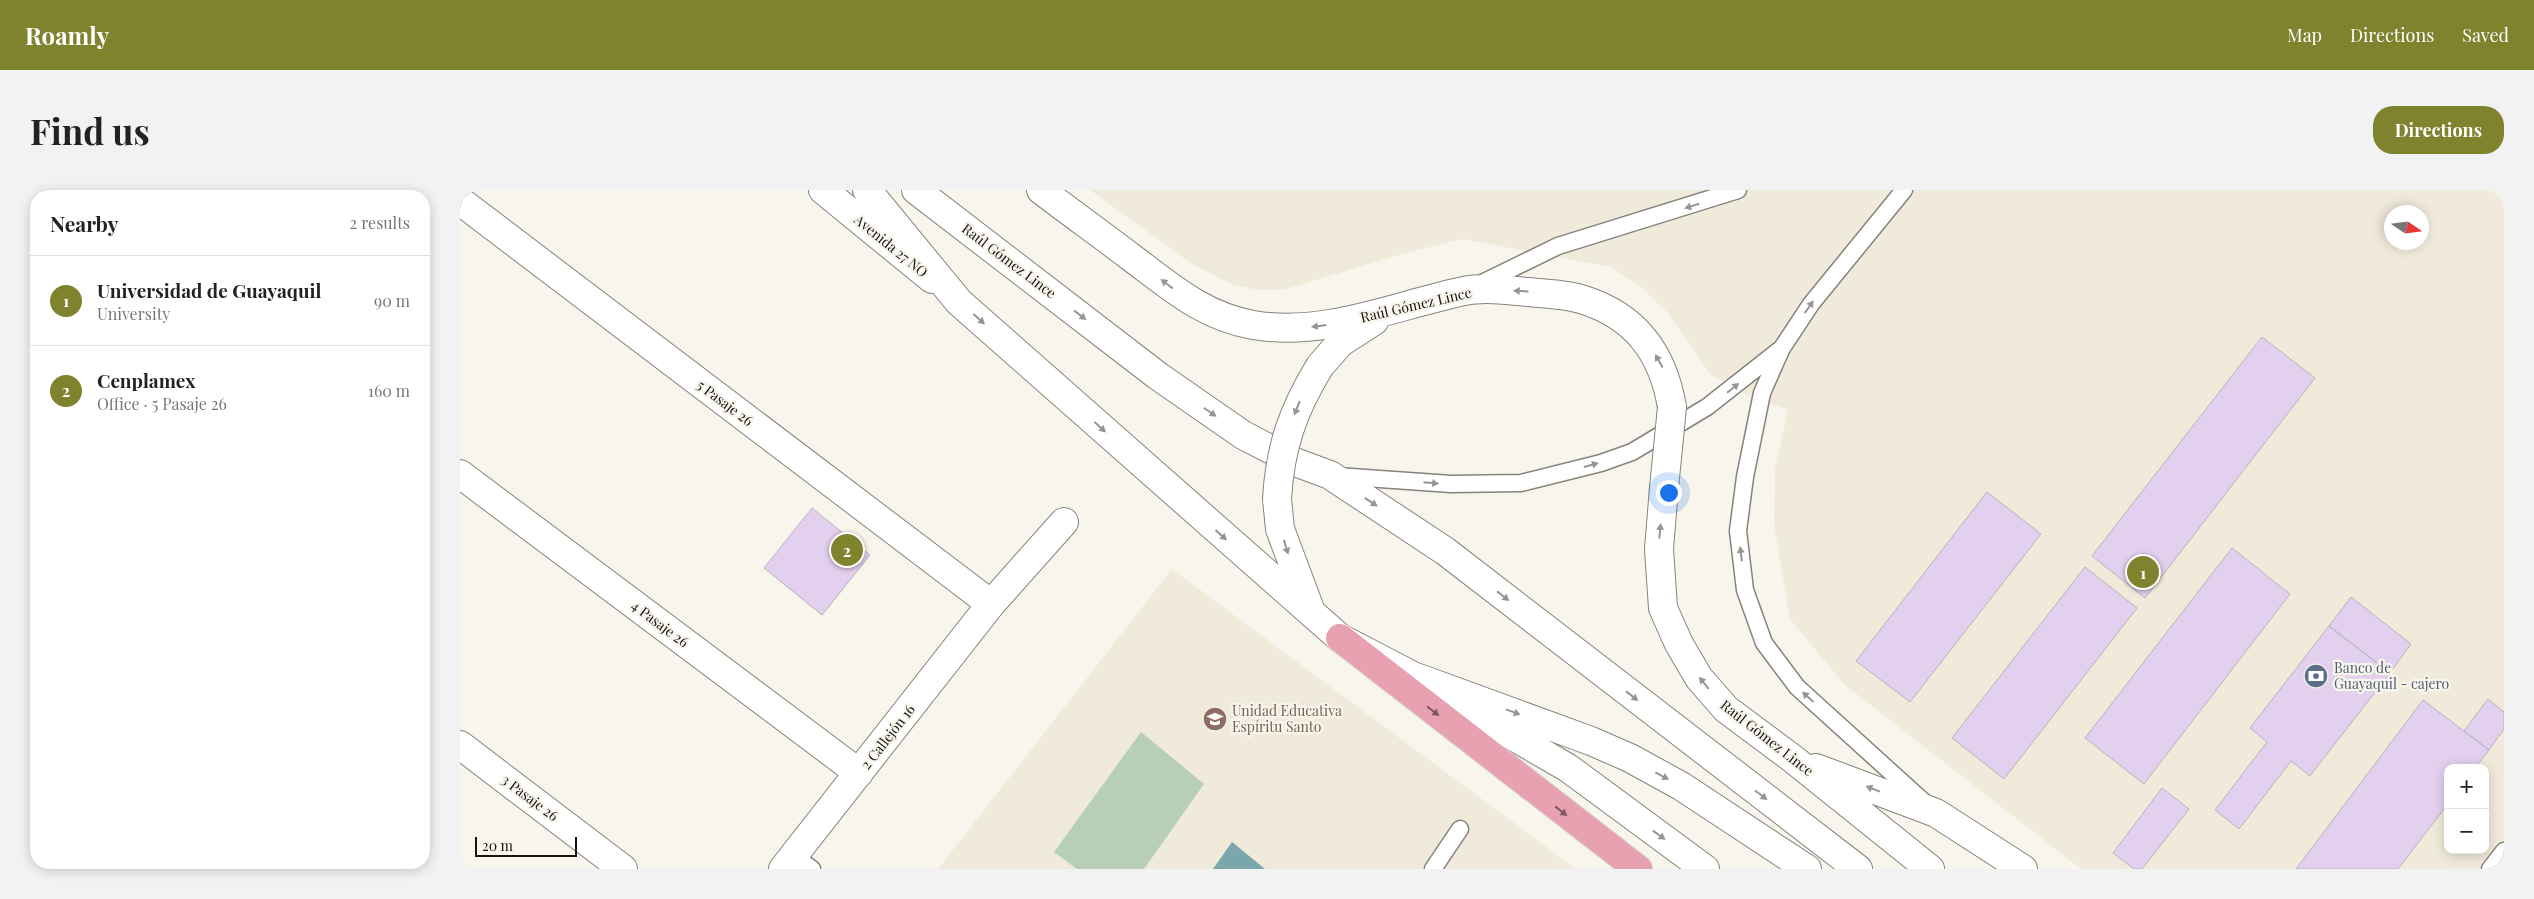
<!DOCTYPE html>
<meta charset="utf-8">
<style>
body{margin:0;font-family:"Playfair Display",serif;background:#f2f2f2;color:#222}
.controls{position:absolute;right:15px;bottom:15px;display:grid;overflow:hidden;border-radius:10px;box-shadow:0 2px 12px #0003}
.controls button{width:45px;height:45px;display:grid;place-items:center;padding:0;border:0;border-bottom:1px solid #e0e0e0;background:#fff;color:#222;font:25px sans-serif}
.compass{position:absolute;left:1924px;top:15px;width:45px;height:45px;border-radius:50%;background:#fff;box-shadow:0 2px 12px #0003;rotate:103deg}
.scale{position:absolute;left:15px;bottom:12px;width:102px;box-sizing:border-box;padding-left:5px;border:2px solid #151411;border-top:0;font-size:14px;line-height:18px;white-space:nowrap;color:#151411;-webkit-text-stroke:4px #f8f5ec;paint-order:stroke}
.you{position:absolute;left:1208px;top:302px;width:18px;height:18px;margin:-12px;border:4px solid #fff;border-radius:50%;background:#1a73e8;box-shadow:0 0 0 8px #1a73e833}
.badge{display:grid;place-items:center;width:32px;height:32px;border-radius:50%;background:#7f832d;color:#fff;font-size:16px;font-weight:700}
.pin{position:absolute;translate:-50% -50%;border:2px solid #fff;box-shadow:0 1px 5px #0006}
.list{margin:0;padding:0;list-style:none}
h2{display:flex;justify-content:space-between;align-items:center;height:65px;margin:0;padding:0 20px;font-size:21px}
h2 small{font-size:16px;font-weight:400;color:#767676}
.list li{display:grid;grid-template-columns:32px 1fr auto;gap:15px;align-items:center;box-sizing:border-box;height:90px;padding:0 20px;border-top:1px solid #e0e0e0}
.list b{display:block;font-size:19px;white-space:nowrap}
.list p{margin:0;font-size:16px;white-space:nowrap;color:#767676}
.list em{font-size:16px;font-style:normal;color:#767676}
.map{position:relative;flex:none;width:2044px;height:679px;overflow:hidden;border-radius:20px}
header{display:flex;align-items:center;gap:30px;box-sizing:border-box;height:70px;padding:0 25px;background:#7f832d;color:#fff}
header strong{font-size:24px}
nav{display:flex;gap:28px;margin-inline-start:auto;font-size:18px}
.intro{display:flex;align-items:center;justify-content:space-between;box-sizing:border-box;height:120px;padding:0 30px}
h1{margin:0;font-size:35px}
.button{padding:12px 22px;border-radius:20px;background:#7f832d;color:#fff;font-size:18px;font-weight:700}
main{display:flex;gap:30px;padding:0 30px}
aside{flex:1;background:#fff;border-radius:20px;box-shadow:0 2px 12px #0003}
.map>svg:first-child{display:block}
.built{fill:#f0eada;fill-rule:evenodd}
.green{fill:#b6cfb5}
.water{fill:#7aa7ab}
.building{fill:#e3cfee;stroke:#b8b3bb}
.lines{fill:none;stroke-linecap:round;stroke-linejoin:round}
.lane-casing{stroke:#85837b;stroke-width:19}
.street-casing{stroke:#85837b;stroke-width:30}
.secondary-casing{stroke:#85837b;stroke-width:30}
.primary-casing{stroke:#d5d5d4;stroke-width:30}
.lane{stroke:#fff;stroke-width:16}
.street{stroke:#fff;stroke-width:28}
.secondary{stroke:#fff;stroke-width:28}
.primary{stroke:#e8a1b0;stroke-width:28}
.secondary-bridge-casing{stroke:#85837b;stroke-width:30;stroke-linecap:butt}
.secondary-bridge{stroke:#fff;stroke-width:28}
.oneway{fill:#969594}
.oneway2{fill:#7e5a60}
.labels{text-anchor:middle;stroke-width:4.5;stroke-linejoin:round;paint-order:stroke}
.street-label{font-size:14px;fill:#151411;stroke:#f8f5ec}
.service-label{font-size:14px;fill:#4e5e75;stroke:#f8f5ec;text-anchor:start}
.education-label{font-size:14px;fill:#785e54;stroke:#f8f5ec;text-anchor:start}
</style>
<header>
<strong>Roamly</strong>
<nav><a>Map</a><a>Directions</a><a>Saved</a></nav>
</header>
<div class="intro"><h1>Find us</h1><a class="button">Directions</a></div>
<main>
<aside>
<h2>Nearby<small>2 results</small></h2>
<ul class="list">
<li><span class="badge">1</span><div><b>Universidad de Guayaquil</b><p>University</p></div><em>90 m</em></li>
<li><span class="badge">2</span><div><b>Cenplamex</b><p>Office · 5 Pasaje 26</p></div><em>160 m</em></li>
</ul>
</aside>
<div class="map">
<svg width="2044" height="679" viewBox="0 0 2044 679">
<rect width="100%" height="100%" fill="#f8f5ec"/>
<!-- built -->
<path class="built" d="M630 0H2044V679H1621L1385 495 1330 429 1314 334 1315 279 1328 220 1289 206 1251 185 1207 122 1181 97 1151 77 1002 49 942 64 823 100H798L771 94 732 74ZM1932 22H1962V52H1932ZM1988 578H2025V660H1988Z
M712 379 1116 679H478Z"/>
<!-- green -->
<path class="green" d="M681 542 744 594 684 679H617L594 662Z"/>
<!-- water -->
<path class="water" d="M772 652 805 679H753Z"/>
<!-- building -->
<path class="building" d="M1802 147 1855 188 1685 408 1632 366Z
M1527 302 1581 344 1450 512 1396 471Z
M352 318 410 365 362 425 304 378Z
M1772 358 1830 404 1684 594 1625 548Z
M1625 377 1677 418 1544 589 1492 548Z
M1891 407 1951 454 1930 483 1869 436Z
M1869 436 1930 483 1850 586 1831 571 1779 639 1755 620 1807 552 1790 538Z
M2028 509 2044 522V539L2029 560 2004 541Z
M1963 510 2029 560 2015 578H1988V614L1938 679H1836Z
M1702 598 1729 619 1682 679H1674L1653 663Z"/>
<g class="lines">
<!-- lane casing -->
<g class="lane-casing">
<path id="lane" d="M1018 95 1098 56 1278 0
M1321 160 1302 203 1285 287 1278 341 1285 400 1304 453 1337 497 1465 613
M877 286 991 294 1061 293 1141 273 1172 262 1247 217 1322 158 1351 114 1444 0
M334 666 352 679
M973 679 1000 639
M2030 679 2044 661"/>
</g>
<!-- street casing -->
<g class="street-casing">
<path id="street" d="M363 0 472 89
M0 11 531 414
M0 284 399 583
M0 555 163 679
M323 679 531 414 604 332"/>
</g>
<!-- secondary casing -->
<g class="secondary-casing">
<path id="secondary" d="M407 0 499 112 880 448 953 486 1131 551 1170 568 1221 596 1347 679
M456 0 698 186 783 245 835 272 870 285 985 361 1398 679
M581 0C611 23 642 45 672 68 711 97 743 126 793 135 866 147 933 116 1004 101 1023 97 1048 100 1068 102 1086 104 1106 104 1124 110 1177 127 1203 164 1212 217
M860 176 880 153 914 131
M1204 298 1199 359 1203 418 1219 454 1239 488 1266 519 1333 569 1470 679
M817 309 820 339 851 422
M1003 517 1108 578 1245 679
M1356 578 1476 623 1563 679"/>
</g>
<!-- primary casing -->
<g class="primary-casing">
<path id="primary" d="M880 448 1178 679"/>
</g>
<!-- lane -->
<use href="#lane" class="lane"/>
<!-- street -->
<use href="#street" class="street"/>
<!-- secondary -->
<use href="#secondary" class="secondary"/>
<!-- primary -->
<use href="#primary" class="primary"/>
<!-- secondary-bridge casing -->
<g class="secondary-bridge-casing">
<path id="secondary-bridge" d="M1204 298 1212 217
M817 309C820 257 833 220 860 176"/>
</g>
<!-- secondary-bridge -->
<use href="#secondary-bridge" class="secondary-bridge"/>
</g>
<!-- one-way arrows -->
<defs><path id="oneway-solid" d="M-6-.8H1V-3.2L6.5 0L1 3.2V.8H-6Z" transform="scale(1.25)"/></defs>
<g class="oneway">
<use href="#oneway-solid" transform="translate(1232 16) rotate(163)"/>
<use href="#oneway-solid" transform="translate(707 94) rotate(-143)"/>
<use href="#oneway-solid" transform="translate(1061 101) rotate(-176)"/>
<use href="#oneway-solid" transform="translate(1349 117) rotate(-55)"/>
<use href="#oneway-solid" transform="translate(620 125) rotate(37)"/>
<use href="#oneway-solid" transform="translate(519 129) rotate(42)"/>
<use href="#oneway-solid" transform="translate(859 136) rotate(173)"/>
<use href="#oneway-solid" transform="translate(1199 171) rotate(-119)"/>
<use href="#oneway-solid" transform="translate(1273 198) rotate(-39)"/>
<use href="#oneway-solid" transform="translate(837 218) rotate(112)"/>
<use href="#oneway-solid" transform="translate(750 222) rotate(35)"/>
<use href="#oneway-solid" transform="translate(640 237) rotate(42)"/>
<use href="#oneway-solid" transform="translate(1131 275) rotate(-15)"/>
<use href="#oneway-solid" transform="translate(971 293) rotate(5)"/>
<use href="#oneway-solid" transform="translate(911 312) rotate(33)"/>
<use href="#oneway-solid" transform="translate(1200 341) rotate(-85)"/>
<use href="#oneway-solid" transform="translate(761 345) rotate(42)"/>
<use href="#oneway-solid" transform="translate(826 357) rotate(73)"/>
<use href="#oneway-solid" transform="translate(1281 364) rotate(-97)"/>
<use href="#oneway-solid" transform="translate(1043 406) rotate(38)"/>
<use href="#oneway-solid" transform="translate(1244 493) rotate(-129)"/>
<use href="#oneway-solid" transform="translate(1172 506) rotate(38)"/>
<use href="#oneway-solid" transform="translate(1348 507) rotate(-138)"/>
<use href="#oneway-solid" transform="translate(1053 522) rotate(20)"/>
<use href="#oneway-solid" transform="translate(1202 586) rotate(28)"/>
<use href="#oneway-solid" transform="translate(1413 599) rotate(-159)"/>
<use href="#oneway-solid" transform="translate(1301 605) rotate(37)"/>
<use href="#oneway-solid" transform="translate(1199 645) rotate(36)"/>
</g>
<g class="oneway2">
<use href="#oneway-solid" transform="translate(973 521) rotate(38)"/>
<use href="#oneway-solid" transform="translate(1101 621) rotate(38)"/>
</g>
<!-- icons -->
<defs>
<g id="bank-disc" transform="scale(1.25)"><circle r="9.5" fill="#5c6f8a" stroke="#f8f5ec"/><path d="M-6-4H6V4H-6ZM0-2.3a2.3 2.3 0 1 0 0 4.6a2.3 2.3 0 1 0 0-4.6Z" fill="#fff"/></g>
<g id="school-disc" transform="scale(1.25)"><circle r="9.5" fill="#8d6e63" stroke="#f8f5ec"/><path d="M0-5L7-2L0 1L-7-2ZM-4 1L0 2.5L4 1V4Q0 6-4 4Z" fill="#fff"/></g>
</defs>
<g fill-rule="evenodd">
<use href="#bank-disc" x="1856" y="486"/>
<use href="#school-disc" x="755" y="529"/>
</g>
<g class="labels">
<!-- street labels -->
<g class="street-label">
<text transform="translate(431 56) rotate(39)" y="5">Avenida 27 NO</text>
<text transform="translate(549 71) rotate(37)" y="5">Raúl Gómez Lince</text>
<text transform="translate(956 115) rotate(-13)" y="5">Raúl Gómez Lince</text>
<text transform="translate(265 213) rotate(37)" y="5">5 Pasaje 26</text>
<text transform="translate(200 434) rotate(37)" y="5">4 Pasaje 26</text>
<text transform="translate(428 547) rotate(-52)" y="5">2 Callejón 16</text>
<text transform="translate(1307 548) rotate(38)" y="5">Raúl Gómez Lince</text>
<text transform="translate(70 608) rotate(37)" y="5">3 Pasaje 26</text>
</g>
<!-- service labels -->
<g class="service-label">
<text x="1874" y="483">Banco de<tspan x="1874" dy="16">Guayaquil - cajero</tspan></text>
</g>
<!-- education labels -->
<g class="education-label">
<text x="772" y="526">Unidad Educativa<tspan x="772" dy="16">Espíritu Santo</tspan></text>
</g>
</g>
</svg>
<div class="controls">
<button>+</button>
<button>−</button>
</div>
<svg class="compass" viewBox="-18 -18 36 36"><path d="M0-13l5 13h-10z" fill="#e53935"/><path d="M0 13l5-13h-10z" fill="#767676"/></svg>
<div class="scale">20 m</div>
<div class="you"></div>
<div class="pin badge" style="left:1683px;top:382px">1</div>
<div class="pin badge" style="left:387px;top:360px">2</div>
</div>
</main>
